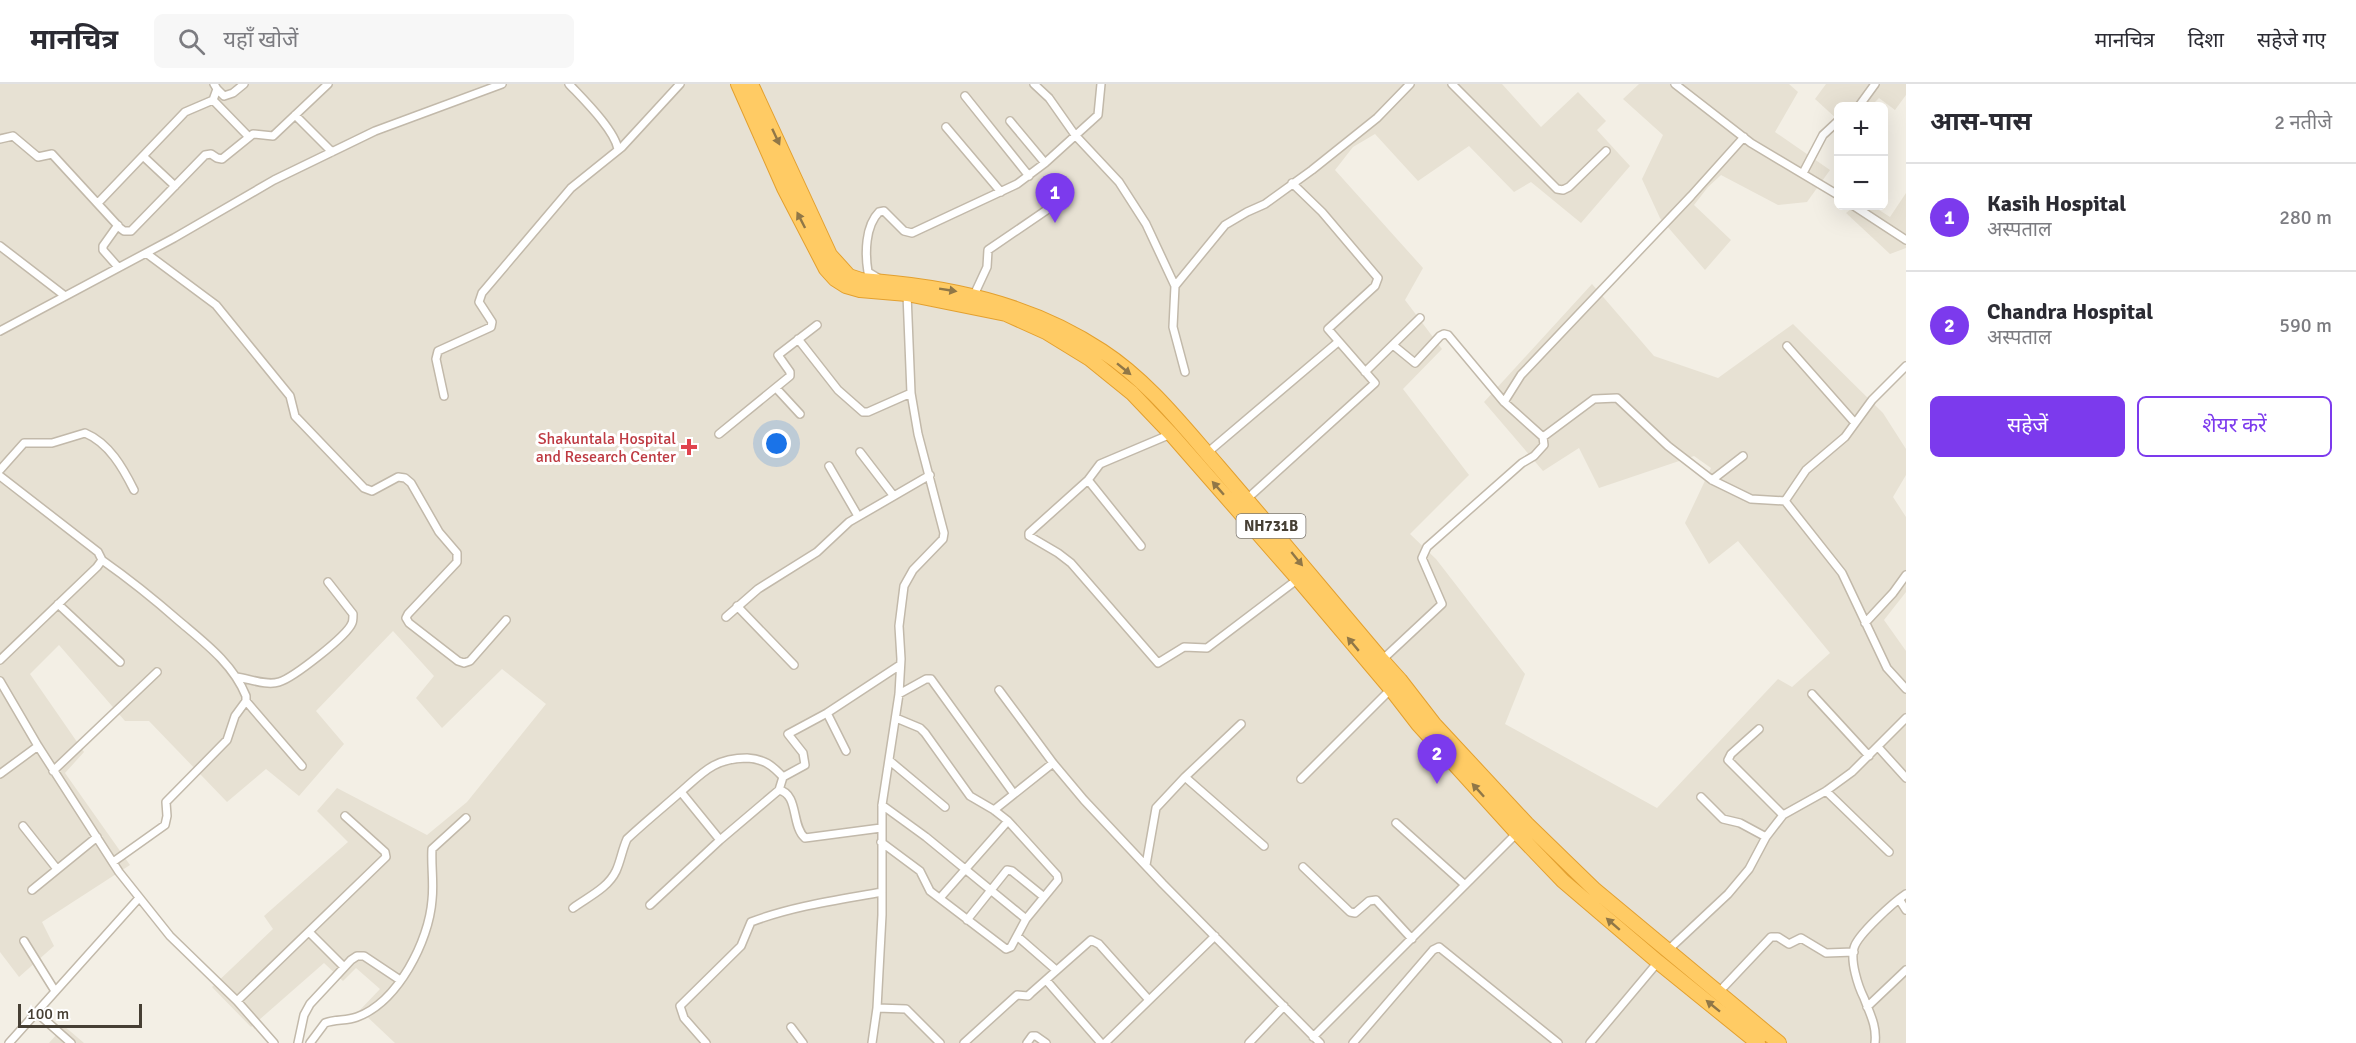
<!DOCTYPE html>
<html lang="hi">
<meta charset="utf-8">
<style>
body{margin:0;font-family:Signika,"Noto Sans Devanagari",sans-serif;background:#f7f7f7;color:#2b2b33}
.controls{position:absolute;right:18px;top:18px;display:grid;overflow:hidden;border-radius:9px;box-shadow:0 6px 24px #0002}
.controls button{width:54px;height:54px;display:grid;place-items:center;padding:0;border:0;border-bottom:2px solid #e1e1e2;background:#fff;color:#2b2b33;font:30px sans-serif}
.scale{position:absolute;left:18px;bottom:15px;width:124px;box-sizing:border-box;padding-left:6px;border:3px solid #463f34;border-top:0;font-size:16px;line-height:21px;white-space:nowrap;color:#463f34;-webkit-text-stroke:4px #fff;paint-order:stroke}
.you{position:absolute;left:777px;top:360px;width:21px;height:21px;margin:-15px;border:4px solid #fff;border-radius:50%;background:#1a73e8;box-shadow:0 0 0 9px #1a73e833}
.badge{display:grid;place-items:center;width:39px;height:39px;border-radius:50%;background:#7c3aed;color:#fff;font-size:20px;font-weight:700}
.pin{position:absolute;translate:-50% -50px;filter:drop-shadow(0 2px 3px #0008)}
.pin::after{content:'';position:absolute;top:32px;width:21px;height:18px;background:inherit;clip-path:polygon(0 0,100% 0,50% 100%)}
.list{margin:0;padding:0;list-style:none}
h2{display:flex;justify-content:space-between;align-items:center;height:78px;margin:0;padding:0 24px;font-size:26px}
h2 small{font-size:20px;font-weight:400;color:#7c7c81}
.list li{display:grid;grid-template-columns:39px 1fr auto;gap:18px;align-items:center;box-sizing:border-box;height:108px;padding:0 24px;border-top:2px solid #e1e1e2}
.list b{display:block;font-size:22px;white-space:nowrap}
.list p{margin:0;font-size:20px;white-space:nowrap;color:#7c7c81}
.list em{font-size:20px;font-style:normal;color:#7c7c81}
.actions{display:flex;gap:12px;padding:18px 24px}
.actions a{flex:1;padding:14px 0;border:2px solid #7c3aed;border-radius:9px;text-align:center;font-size:21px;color:#7c3aed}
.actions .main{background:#7c3aed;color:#fff}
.icon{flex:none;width:33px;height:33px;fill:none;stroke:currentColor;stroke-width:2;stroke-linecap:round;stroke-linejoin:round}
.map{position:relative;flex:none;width:1906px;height:959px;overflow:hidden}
header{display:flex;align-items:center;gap:36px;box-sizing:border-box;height:84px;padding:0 30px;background:#fff;border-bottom:2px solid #e1e1e2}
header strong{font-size:28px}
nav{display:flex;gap:33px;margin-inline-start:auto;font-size:21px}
.search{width:420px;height:54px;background:#f7f7f7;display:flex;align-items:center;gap:15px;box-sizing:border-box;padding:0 21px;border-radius:9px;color:#7c7c81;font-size:22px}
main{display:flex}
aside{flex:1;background:#fff}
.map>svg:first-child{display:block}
.residential{fill:#e7e1d3}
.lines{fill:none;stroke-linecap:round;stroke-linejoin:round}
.street-casing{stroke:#c2b9aa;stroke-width:10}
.highway-casing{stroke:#e3a02f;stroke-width:16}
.street{stroke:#fff;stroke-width:7}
.highway{stroke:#ffcb64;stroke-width:14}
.oneway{fill:#907747}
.health-dot{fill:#e0444e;stroke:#fff;stroke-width:2}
.labels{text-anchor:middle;stroke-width:6;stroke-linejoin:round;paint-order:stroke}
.shield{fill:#fff;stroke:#7e7971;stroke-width:1.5}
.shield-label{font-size:15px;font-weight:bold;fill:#463f34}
.health-label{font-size:16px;fill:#be3a42;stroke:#fff;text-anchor:end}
</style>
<header>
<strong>मानचित्र</strong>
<div class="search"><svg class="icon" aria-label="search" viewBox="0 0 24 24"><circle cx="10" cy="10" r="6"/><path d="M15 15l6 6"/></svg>यहाँ खोजें</div>
<nav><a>मानचित्र</a><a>दिशा</a><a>सहेजे गए</a></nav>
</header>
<main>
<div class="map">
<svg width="1906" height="959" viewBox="0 0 1906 959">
<rect width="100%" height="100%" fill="#f3efe5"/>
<!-- residential -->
<path class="residential" d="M0 0H1502L1541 43 1578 8 1606 37 1597 46 1630 82 1581 139 1531 98 1514 108 1469 62 1418 97 1375 50 1353 63 1335 86 1423 184 1405 216 1442 265 1403 305 1469 391 1410 450 1436 475 1525 590 1505 640 1657 724 1778 595 1792 603 1830 569 1738 457 1709 480 1685 439 1711 384 1694 372 1599 404 1579 364 1543 387 1484 318 1592 200 1654 272 1718 294 1793 240 1883 329 1906 365V391L1893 413 1906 433V508L1884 536 1906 567V959H395L360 926 380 905 356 884 343 897 324 879 251 943 212 903 273 845 264 832 348 758 317 727 337 704 427 751 467 718 546 620 502 585 442 644 416 614 434 592 393 547 316 627 344 660 299 712 266 685 227 718 149 637H125L59 561 30 590 84 668 65 689 130 781 42 838 54 862 19 893 0 868Z
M1639 0H1789L1798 8 1775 48 1830 86 1807 118 1778 121 1721 91 1708 103 1694 121 1731 156 1705 186 1660 134 1642 95 1663 51 1623 15Z
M1826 0H1906V11L1895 26 1879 14 1871 22H1838V36L1815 15Z
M1906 109V164L1890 170 1846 129 1855 122H1873L1890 133Z
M64 942 84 959H49Z"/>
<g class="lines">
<!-- street casing -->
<g class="street-casing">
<path id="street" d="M214 0 217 5 213 16 248 52
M569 0C583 15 614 45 618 65
M1034 0 1049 14 1075 51 1119 98 1146 140 1175 202
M1452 0 1557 105 1563 106 1569 103 1606 67
M1675 0 1751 59 1838 111
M217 5 224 12 233 9 244 0
M965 12 1029 92
M1859 22 1875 0
M295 31 332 68
M1010 37 1045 79
M946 43 1001 108
M0 55 13 52 38 73 52 70 120 144 124 147H131L205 71 211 70 217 74 222 75 253 50 273 52 328 0
M144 73 175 102
M1803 89 1823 51 1838 37
M98 119 185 28 213 16
M1854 122 1906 156
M118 141 103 162V166L118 183
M0 162 65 212
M146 169 216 221 290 312 295 332 364 404 372 407 398 393 405 394 411 399 439 448 457 469V478L408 530 406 534 409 539 458 577 464 579 470 577 506 536
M878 194 868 188C865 170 865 142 879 128L884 127 904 147 912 149 1017 100 1045 79 1098 31 1101 0
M974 211 987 183 988 166 1051 123
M0 247 174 154 274 96 375 47 502 0
M798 255 838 306 863 328H868L911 309
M1787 262 1855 339
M1185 288 1173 243 1175 202 1225 141 1247 128 1265 120 1312 86 1377 34 1410 0
M1365 288 1420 234
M776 304 800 330
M444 312 436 275 438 267 491 243 492 238 479 218 482 209 571 104 622 63 680 0
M1504 318 1521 291 1691 112 1744 53
M719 350 790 292V288L778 271 817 241
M1543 353 1594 315 1617 314 1668 362 1712 396 1751 415 1785 417 1806 386 1845 353 1872 316 1906 282
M860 368 893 411
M1207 369 1338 258
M829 382 858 432
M0 386 24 359H52L85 349C109 359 123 384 134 406
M0 392 98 468 102 476 97 483 0 576
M1088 396 1029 449V452L1058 469 1071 479 1158 579 1184 563 1207 564 1298 495
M1712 396 1743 372
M1248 414 1375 299 1328 245 1375 202 1378 194 1322 128 1292 99
M1785 417 1842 489 1887 584 1906 605
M1141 462 1088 396 1100 380 1171 350
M102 476C129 495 154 515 179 537 205 559 233 580 246 612V617L235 632 227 656 166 718 167 732 165 741 113 778
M58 520 120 578
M737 522 794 581
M726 533 758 505 817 468 849 438 930 391
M1865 539 1893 509 1906 491
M1382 576 1442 520 1422 474 1427 463 1522 379 1534 372 1544 361 1543 353 1504 318 1448 251 1444 250 1440 252 1415 279 1393 261
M237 593C250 595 267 602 279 598 293 594 347 552 352 539 353 537 353 532 353 530L328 498
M0 597 38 662 119 788 170 852 237 917 274 959
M999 606 1053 679 1084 716 1163 800 1320 959
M899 610 926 595H931L1014 710
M1812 610 1869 672
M246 617 302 682
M827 629 846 667
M1759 645 1731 670 1728 676 1783 731
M1878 663 1906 694
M890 677 945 723
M53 687 157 588
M0 690 38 662
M1185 693 1264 762
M1301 695 1391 605
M779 706 783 693 805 681 803 669 788 650 827 629 900 581
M1826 707 1889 768
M681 708 720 756
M1701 713 1723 735 1740 739 1766 753
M882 721 926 753 1026 835
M994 726 1053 679
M1396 739 1464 800
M23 742 57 785
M881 758 920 787 930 807 1006 865 1011 863 1026 835 1058 796 1057 791 1008 737 994 726 970 712 925 649 920 644 896 634
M1146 781 1156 724 1185 693 1241 640
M1303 783 1350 828 1355 829 1369 817 1376 816 1412 855
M32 806 97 753
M940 814 1008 737
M1899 815 1906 826
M650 821 720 756 779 706C799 710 791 742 805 754L881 744
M573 824C588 813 608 804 616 787 621 776 622 766 627 755 643 740 660 726 676 712 701 691 712 674 747 674 764 675 772 681 783 693
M967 836 1007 786 1012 787 1044 813
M309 848 344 883
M1017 852 1056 886
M24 857 55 907
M1666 868 1728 810 1749 785 1766 753 1783 731 1826 707 1852 688 1906 634
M1046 896 1101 959
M1718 909 1771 853H1778L1789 860 1801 854 1826 869 1854 868
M237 917 386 773 385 768 345 732
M1867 923 1906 886
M877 924 906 925 940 959
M36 928 71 959
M791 943 803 959
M1313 953 1517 749
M9 959 139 814
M298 959 304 931 310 920 351 876 357 872H364L400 896
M310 959 325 939C335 935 347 937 357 933 398 918 429 857 432 816 434 799 431 782 432 765L466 734
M706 959 684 934 680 922 741 862 751 838C793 822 838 816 882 808
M872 959 877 924 882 831V721L899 610 901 575 899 542 904 502 913 486 943 455 944 449 918 350 911 309 907 210
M964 959 1017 911 1028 912 1031 909 1091 856 1099 860 1149 916
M1027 959 1032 952H1036L1046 959
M1105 959 1215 852
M1249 959 1284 922
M1353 959 1433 866 1439 863 1558 959
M1590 959 1658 878
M1875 959C1877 942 1870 930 1864 914 1858 902 1850 877 1854 864 1857 851 1894 818 1906 810"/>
</g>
<!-- highway casing -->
<g class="highway-casing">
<path id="highway" d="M738 0 784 104 826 185 835 195 846 202 860 206 907 210 1006 230 1046 248 1090 275 1132 309 1171 350 1298 495 1391 605 1418 640 1517 749 1563 797 1658 878 1758 959
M751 0 830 171 849 192 861 196C946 202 1030 219 1102 267 1148 297 1182 341 1218 382 1273 446 1327 511 1382 576L1400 596 1434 640 1527 740 1595 806 1779 959"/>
</g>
<!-- street -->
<use href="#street" class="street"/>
<!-- highway -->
<use href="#highway" class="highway"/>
</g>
<!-- one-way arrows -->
<defs><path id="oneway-solid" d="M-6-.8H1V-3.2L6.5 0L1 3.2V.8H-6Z" transform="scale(1.5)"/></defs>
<g class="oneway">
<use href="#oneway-solid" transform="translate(776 53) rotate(65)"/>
<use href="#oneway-solid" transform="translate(801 136) rotate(-117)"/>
<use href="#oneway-solid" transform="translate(948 206) rotate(9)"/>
<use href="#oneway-solid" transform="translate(1124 285) rotate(39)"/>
<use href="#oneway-solid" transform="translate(1218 404) rotate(-131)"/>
<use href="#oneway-solid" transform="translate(1297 475) rotate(51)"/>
<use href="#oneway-solid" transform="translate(1353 560) rotate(-130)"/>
<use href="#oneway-solid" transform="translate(1478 706) rotate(-132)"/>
<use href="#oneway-solid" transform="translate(1613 840) rotate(-139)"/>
<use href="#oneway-solid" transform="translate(1713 922) rotate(-141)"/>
</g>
<!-- markers -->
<path class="health-dot" d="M686 354h6v6h6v6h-6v6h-6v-6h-6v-6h6z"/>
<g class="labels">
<!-- shield labels -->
<rect class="shield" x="1236.5" y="430" width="69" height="24" rx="4.5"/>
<g class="shield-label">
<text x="1271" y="447">NH731B</text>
</g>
<!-- health labels -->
<g class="health-label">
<text x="676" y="360">Shakuntala Hospital<tspan x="676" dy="18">and Research Center</tspan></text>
</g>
</g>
</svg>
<div class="controls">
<button>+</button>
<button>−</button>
</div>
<div class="scale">100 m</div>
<div class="you"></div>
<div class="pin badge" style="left:1055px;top:139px">1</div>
<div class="pin badge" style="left:1437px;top:700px">2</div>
</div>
<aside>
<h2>आस-पास<small>2 नतीजे</small></h2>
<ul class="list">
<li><span class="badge">1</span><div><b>Kasih Hospital</b><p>अस्पताल</p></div><em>280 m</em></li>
<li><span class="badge">2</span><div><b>Chandra Hospital</b><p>अस्पताल</p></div><em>590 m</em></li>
</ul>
<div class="actions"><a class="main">सहेजें</a><a>शेयर करें</a></div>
</aside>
</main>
